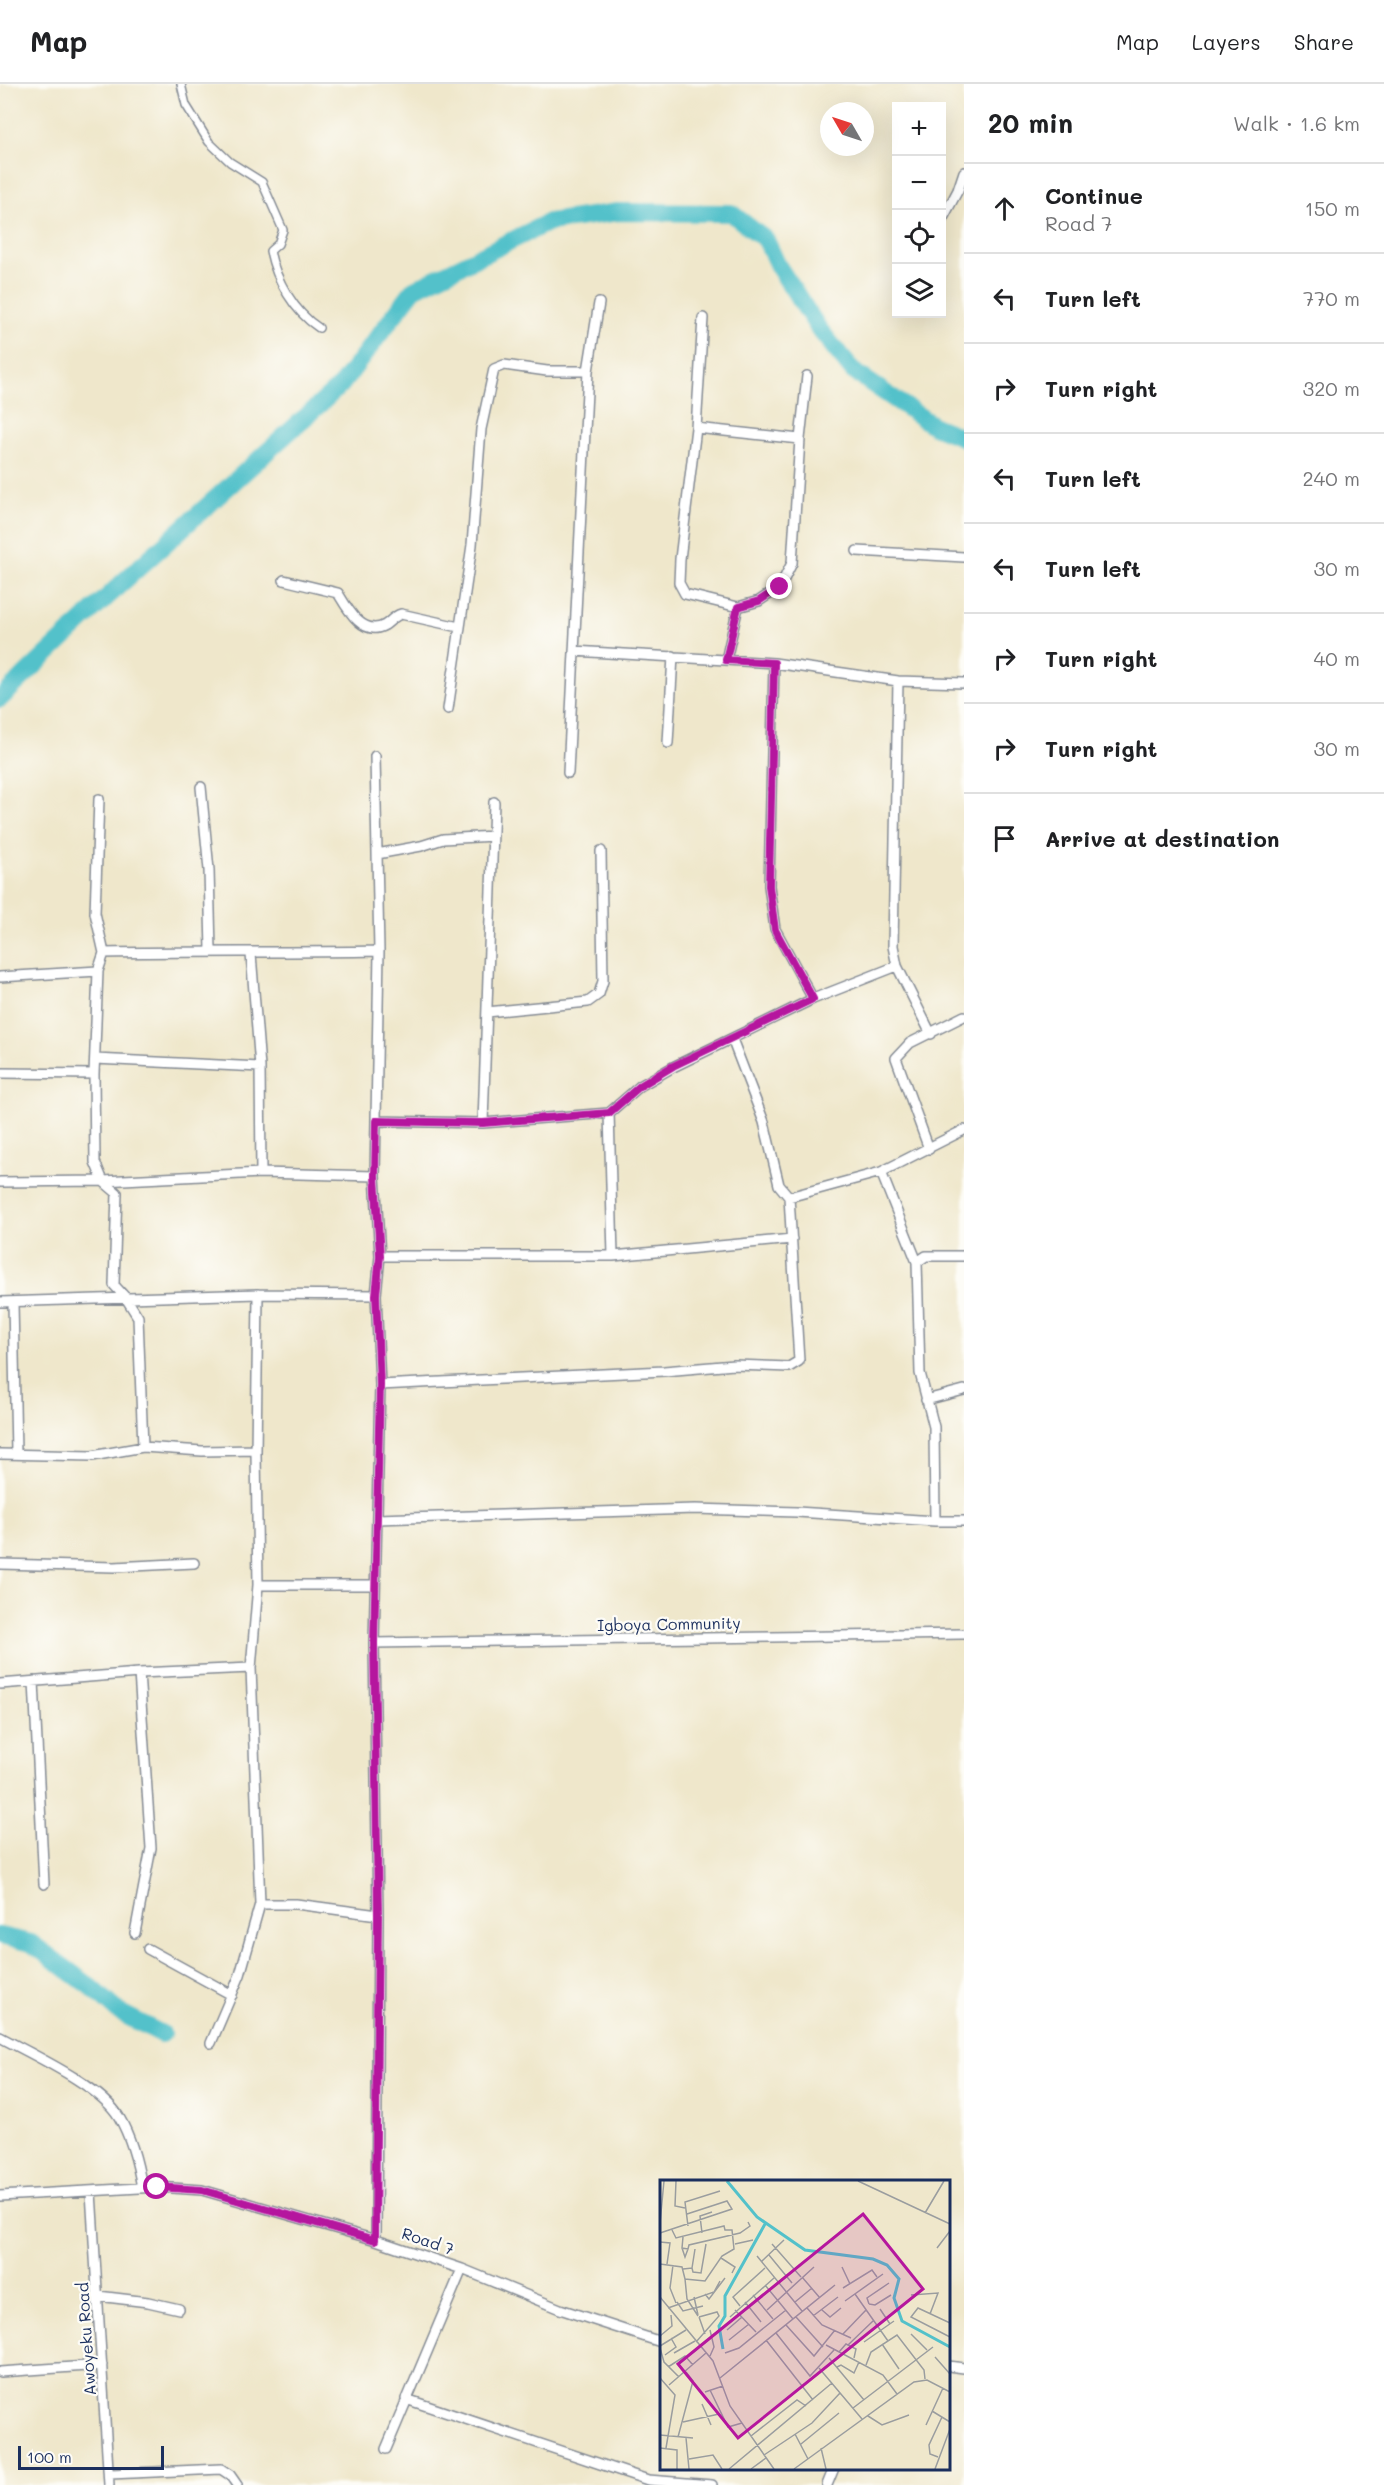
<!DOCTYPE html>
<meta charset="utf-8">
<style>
body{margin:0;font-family:Mali,sans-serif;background:#f6f6f6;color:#202124}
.controls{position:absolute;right:18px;top:18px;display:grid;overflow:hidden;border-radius:0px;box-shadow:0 6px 24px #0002}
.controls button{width:54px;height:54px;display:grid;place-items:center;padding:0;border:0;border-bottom:2px solid #e0e0e0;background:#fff;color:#202124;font:30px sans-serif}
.compass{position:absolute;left:820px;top:18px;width:54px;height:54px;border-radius:50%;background:#fff;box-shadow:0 6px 24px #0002;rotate:309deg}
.scale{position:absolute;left:18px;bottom:15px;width:146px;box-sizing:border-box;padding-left:6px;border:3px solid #1b2f5e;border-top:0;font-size:16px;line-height:21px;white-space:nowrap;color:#1b2f5e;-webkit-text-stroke:4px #fdfcf7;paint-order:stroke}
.stop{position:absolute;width:18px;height:18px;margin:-14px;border:4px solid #b5179e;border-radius:50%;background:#fff}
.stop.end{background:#b5179e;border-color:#fff;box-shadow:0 2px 6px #0008}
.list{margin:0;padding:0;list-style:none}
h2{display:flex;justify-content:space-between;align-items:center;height:78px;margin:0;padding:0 24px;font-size:26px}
h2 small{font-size:20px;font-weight:400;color:#757577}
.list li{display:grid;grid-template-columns:39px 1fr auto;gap:18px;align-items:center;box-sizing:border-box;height:90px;padding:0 24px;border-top:2px solid #e0e0e0}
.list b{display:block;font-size:22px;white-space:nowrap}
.list p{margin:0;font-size:20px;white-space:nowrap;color:#757577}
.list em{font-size:20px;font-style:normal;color:#757577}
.icon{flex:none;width:33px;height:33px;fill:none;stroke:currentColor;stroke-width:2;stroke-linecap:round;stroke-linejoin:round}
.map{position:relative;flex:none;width:964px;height:2401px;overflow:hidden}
header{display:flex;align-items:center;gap:36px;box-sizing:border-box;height:84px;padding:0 30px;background:#fff;border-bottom:2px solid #e0e0e0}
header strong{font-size:28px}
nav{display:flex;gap:33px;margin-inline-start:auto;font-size:21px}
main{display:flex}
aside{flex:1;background:#fff}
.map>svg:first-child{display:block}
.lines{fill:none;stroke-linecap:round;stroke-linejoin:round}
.river{stroke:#53c1ca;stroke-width:18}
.pedestrian-casing{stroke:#858b94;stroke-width:10}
.minor-casing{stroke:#858b94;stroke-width:12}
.pedestrian{stroke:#fff;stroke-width:7}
.minor{stroke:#fff;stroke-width:9}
.route{stroke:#b5179e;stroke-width:8}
.labels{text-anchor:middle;stroke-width:4.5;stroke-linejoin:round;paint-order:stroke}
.street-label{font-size:16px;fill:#1b2f5e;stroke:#fdfcf7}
.inset-river{fill:none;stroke:#53c1ca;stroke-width:3}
.inset-road{fill:none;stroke:#9a9d9f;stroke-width:1.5}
.view{fill:#b5179e;fill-opacity:0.15;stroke:#b5179e;stroke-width:3}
.inset-edge{fill:none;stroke:#1b2f5e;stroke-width:3}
</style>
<header>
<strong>Map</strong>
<nav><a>Map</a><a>Layers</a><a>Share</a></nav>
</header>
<main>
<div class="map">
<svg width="964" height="2401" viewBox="0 0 964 2401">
<rect width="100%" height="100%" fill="#fdfcf7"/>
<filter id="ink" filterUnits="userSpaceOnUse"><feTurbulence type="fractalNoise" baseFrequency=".0167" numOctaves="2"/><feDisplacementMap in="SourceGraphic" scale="12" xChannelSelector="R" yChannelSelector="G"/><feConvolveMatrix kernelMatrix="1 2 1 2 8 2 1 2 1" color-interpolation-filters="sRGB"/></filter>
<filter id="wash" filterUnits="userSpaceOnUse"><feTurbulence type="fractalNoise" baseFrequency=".008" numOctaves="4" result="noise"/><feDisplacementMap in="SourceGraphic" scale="24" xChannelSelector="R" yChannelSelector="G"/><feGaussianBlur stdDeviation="1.35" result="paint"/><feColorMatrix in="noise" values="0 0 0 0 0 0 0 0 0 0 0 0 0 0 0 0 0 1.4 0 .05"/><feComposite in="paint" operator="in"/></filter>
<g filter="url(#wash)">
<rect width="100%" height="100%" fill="#efe7cb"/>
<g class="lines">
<!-- river -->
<path class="river" d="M0 615 123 498 341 301 414 205 549 138 618 128 731 129 766 156 778 182 819 245 853 287 934 342 964 354
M0 1852 31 1859 91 1903 119 1928 162 1950"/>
</g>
</g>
<g filter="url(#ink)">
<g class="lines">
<!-- pedestrian casing -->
<g class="pedestrian-casing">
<path id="pedestrian" d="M181 0 186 21 209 58 230 78 262 98 283 146 278 160 270 167C276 196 294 228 319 244"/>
</g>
<!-- minor casing -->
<g class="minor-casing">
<path id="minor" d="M942 136 958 106 964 88
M703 234 696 344 680 475 679 499 685 510 738 523 759 517 780 503 792 479 800 355 807 292
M696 344 800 355
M857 467 964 473
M284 496 338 509C347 524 363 554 385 541 391 537 394 532 401 530L459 543
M574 567 774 579 898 597 964 599
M726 576 738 523
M774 579 769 802 775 845 813 915
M898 597 893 862 897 882 931 950
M448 625 472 461 481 345 494 285 504 281 547 287H588
M668 659 673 572
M375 672 379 867 375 1092 380 1172 376 1211 380 1301 374 1559 378 1831 376 2156
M568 689 588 287 599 219
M201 703 209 786 211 867
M99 715 95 829 104 869 98 887 94 990 95 1078 103 1097 117 1109 114 1201 126 1214 138 1233 143 1363
M377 770 421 762 443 755 493 752
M104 869C196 867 288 869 379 867
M251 870 260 983 261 1089
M0 893 98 887
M487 928 588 918 599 910 603 897 601 767
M95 975 260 983
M0 989 94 990
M609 1029 613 1172
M376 1037 483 1039 609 1029 640 1002 673 983 813 915 897 882
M483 1039 494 718
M929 1065 896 974 910 959 964 932
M0 1098 103 1097 261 1089 375 1092
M789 1113 881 1088 964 1046
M380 1172H613L792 1155
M917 1178 926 1172H964
M0 1218 258 1210 376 1211
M13 1218 16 1370
M380 1301 664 1287 734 1281 789 1283 799 1277 789 1113 779 1101 764 1038 732 955
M926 1316 964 1306
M0 1370 92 1372 143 1363 202 1367 256 1366
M377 1435 695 1425 797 1428 935 1437 934 1343 920 1289 917 1178 881 1088
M935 1437H964
M0 1480 114 1483 194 1479
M258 1501H375
M374 1559 964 1550
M34 1597 44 1800
M0 1600 139 1589 251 1584
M260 1820H296L378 1831
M135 1849 151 1764 139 1589
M148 1865 232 1911
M0 1953C33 1971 101 2002 119 2033 132 2055 138 2080 142 2104
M211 1959 240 1891 260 1820 251 1584 258 1501 256 1369 258 1210
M91 2108 109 2401
M0 2112 157 2103 202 2106 376 2156 462 2185 560 2225 661 2258
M98 2212 148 2218 179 2225
M948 2282 964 2284
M0 2288 102 2281
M406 2315 648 2396 712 2401
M386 2365 462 2185
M110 2390 221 2385 230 2391 237 2401
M827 2401 834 2384"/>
</g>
<!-- pedestrian -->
<use href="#pedestrian" class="pedestrian"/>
<!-- minor -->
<use href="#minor" class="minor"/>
</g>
</g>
<g class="lines" filter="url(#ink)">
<!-- route -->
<path class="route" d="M157 2103 202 2106 375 2156 378 1831 374 1559 380 1301 376 1211 380 1172 375 1092 376 1037 483 1039 609 1029 640 1002 673 982 813 915 775 846 769 802 774 579 726 576 738 523 759 517 780 503"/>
</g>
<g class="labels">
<!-- street labels -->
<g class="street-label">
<text transform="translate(669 1540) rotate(-1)" y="6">Igboya Community</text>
<text transform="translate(428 2157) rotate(19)" y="6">Road 7</text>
<text transform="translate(86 2255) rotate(-94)" y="6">Awoyeku Road</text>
</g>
</g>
<!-- overview -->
<g transform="translate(660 2096)">
<rect width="290" height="290" fill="#efe7cb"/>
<path class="inset-river" d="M67 1 97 37 145 70 213 79 227 85 239 99 234 118 242 141 290 167M63 169 59 146 65 136V116L105 44"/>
<path class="inset-road" d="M16 1 15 26 25 28M198 1 290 44M265 33 284 1M0 43 4 1M28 46 25 22 60 11M0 53 72 29 67 21 27 34M42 53 40 36 52 32M23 57 22 68 28 69 29 65 80 53 90 46 88 42M0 62 10 63 7 84M75 64 93 60M112 64 141 97M22 68 25 77 28 69M277 68 290 51M109 75 132 103M97 76 142 131M61 78 75 87 72 93M101 82 124 60M0 84 22 87 25 99 45 101 62 76 74 69 72 50H65L64 46 16 58 12 50M13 85 10 108 16 123M182 87 190 104M32 88 35 69M23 89 32 88 33 92 41 93 46 64M142 97 160 118M25 99 27 119 38 136M105 105 133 139M183 108 212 90 217 97M45 114 49 119 65 98M195 114 228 161M93 115 113 139M251 115 278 113 270 134M0 117 53 181 70 226 114 289M34 117 38 135M185 121 223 94M17 122 23 131 43 126M85 122 101 142M135 122 152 108M209 124 207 118 229 103M209 124 215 125 231 115M80 126 73 117 105 88M8 128 54 112 60 101M147 128 162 145 191 158M220 129 230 144M75 130 96 152M107 130 154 87M162 130 170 137 181 128M153 136 178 117M39 137 45 154M70 137 114 98M136 137 163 167M290 143 258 128 251 137 290 157M126 145 154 176 175 150M67 150 82 137M116 153 150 196 174 170M183 154 206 130M251 154 267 170M0 156 12 146 11 135M69 160 89 144M106 160 153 220M36 162 59 136 57 132 39 137M204 162 234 141M222 164 239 189M166 165 223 195 237 214M188 165 213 141M0 166 26 150M0 168 4 182 19 197M179 172 186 164 196 169 194 178M14 173 35 161M65 173 79 168 126 130M5 175 16 167 11 158M50 176 54 167 50 150M275 177 290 194M169 178 204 220M206 185 211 172 237 155 264 190 265 199M8 187 25 176 33 185M177 187 181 185 194 193 199 182M159 188 202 239M0 198 15 215 6 268M60 198 175 105M9 205 46 173M50 210 68 247 82 243M45 212 63 206M42 224 51 245M193 228 273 167M272 231 290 242M208 236 222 245 249 235M23 242 59 234M266 245 283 208M135 254 148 279M0 255 33 258M91 256 137 220 146 226M18 257 33 201 26 192M26 258 29 289M141 264 179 233M0 268 17 270V289M161 268 166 289M104 275 152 243 180 213M278 277 270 274 269 265 282 237M29 279 53 275 62 289M69 289 172 203M91 289 106 278M134 289 254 202 267 200 290 212M275 289 290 249"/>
<path class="view" d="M203 34 263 109 78 258 18 184Z"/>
<rect width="290" height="290" class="inset-edge"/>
</g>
</svg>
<div class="controls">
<button>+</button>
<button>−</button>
<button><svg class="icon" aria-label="locate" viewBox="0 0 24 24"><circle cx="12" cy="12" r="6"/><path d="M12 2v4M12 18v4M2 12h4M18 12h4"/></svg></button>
<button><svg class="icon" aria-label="layers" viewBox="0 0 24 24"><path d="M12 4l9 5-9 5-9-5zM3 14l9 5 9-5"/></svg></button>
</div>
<svg class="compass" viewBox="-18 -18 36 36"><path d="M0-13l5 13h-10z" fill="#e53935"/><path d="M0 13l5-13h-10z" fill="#757577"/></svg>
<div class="scale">100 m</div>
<div class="stop" style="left:157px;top:2103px"></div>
<div class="stop end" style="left:780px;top:503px"></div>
</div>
<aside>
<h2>20 min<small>Walk · 1.6 km</small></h2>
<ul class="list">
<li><svg class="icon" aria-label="ahead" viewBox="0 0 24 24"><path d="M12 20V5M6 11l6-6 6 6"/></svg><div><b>Continue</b><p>Road 7</p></div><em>150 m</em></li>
<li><svg class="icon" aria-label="left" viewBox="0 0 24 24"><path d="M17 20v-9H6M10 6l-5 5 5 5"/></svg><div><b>Turn left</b></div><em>770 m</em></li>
<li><svg class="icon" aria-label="right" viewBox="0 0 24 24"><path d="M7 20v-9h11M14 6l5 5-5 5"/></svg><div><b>Turn right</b></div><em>320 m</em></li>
<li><svg class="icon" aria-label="left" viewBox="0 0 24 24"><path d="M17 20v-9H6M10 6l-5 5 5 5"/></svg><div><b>Turn left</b></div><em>240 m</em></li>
<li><svg class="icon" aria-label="left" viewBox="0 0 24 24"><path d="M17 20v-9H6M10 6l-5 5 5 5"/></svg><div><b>Turn left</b></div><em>30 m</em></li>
<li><svg class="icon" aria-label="right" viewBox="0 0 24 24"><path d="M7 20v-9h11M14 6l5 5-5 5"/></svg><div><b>Turn right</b></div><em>40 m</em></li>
<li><svg class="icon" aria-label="right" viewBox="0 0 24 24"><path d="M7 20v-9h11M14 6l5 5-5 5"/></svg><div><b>Turn right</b></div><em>30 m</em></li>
<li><svg class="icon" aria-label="arrive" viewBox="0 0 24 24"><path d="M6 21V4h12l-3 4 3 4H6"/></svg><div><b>Arrive at destination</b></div></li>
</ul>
</aside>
</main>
